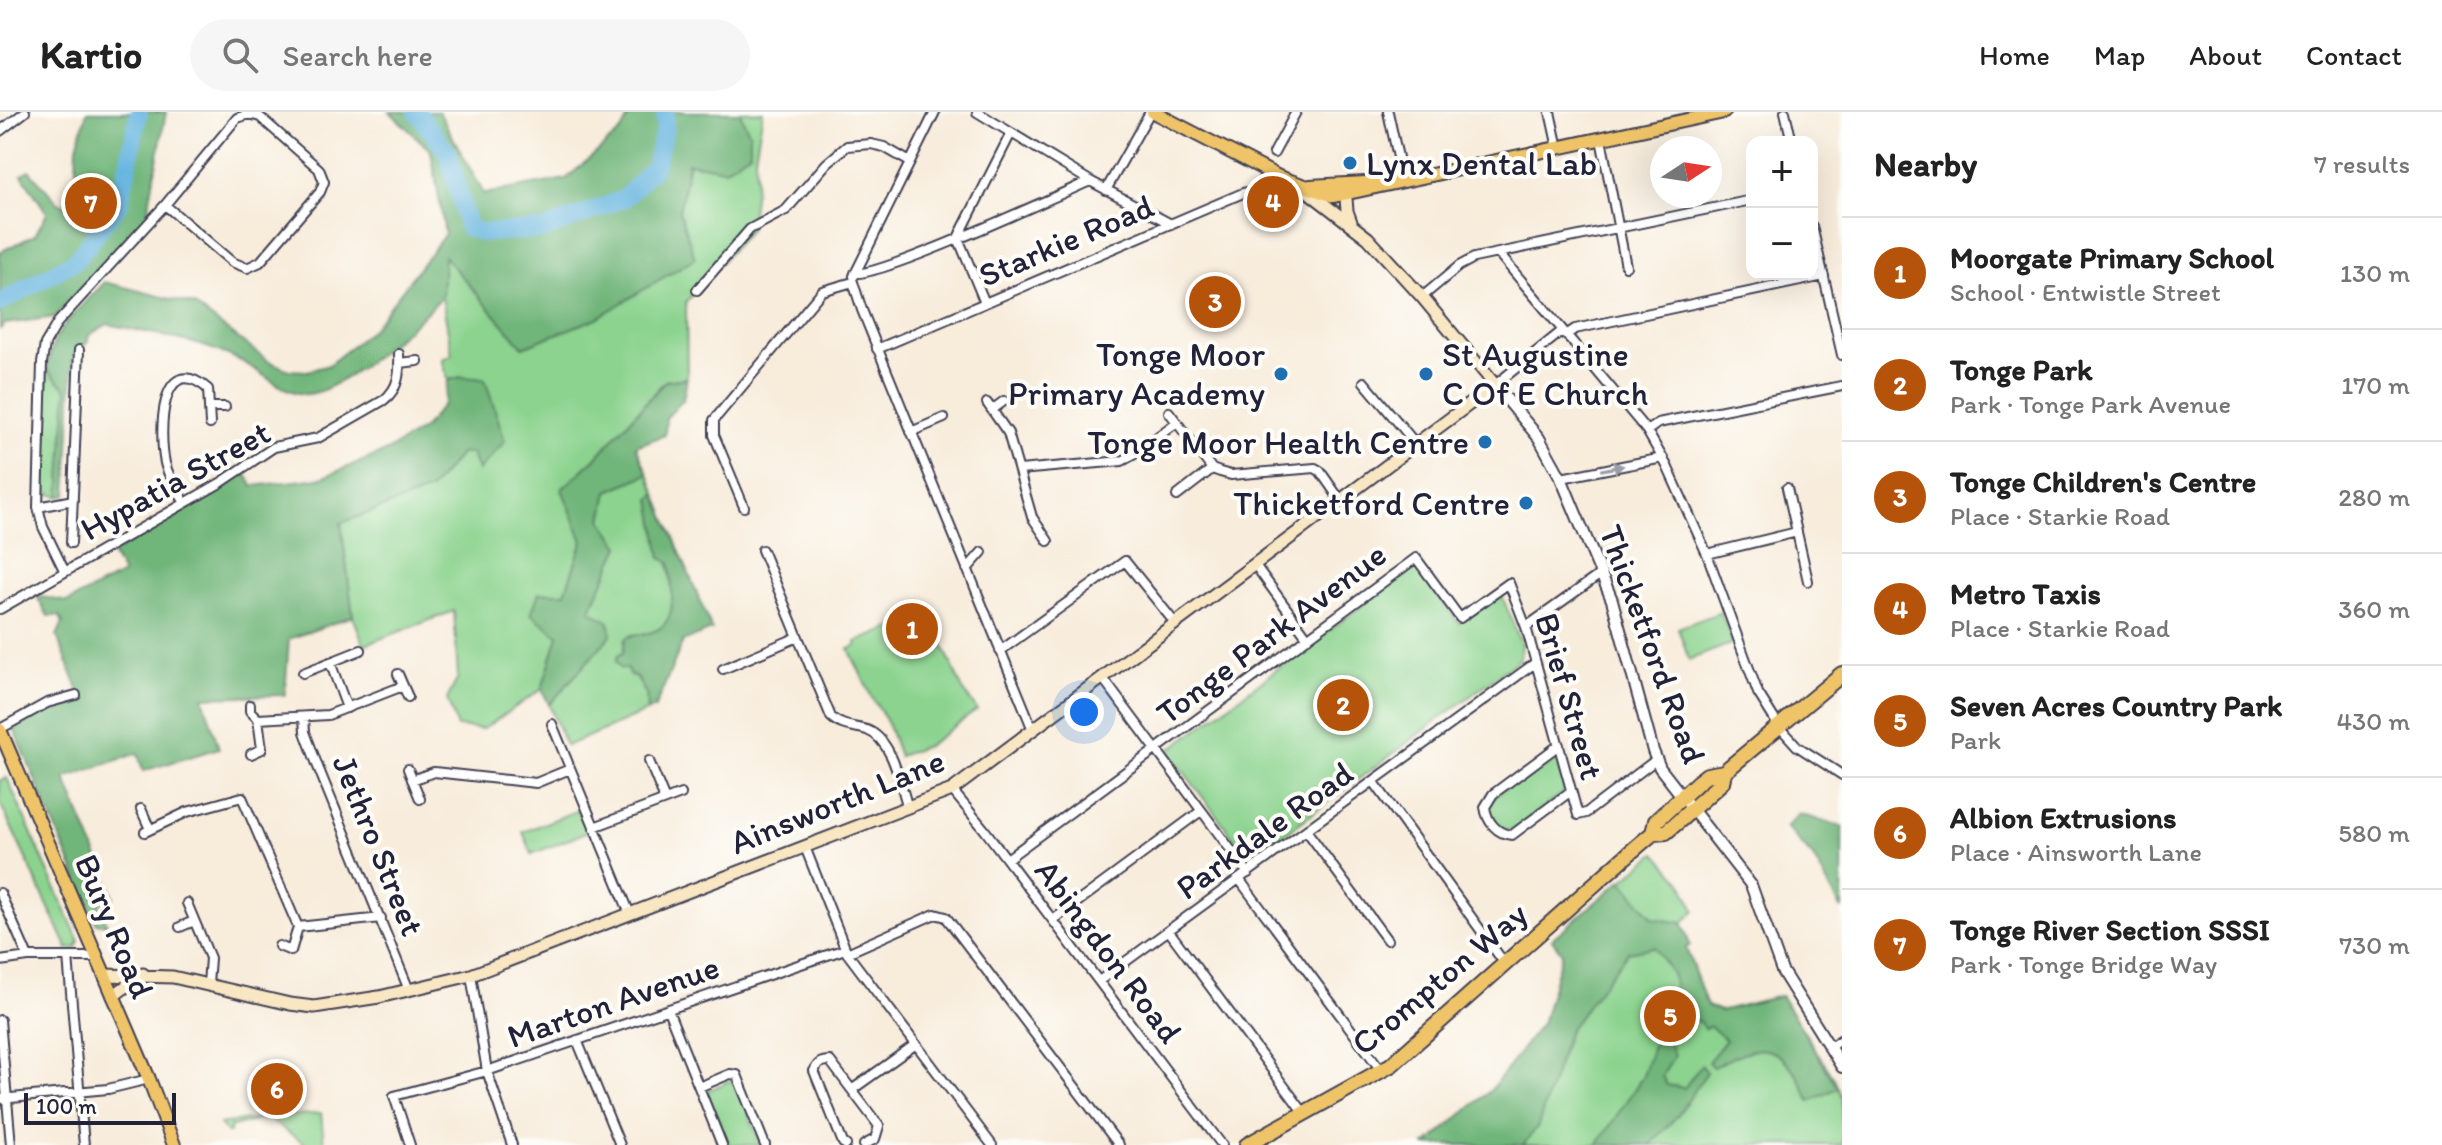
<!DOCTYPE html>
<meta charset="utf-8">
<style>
body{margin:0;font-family:Itim,sans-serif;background:#f6f6f6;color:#222}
.controls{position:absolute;right:24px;top:24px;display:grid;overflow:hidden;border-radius:16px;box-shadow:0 8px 32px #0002}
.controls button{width:72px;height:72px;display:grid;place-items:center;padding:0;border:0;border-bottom:2px solid #e0e0e0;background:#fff;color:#222;font:40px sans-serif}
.compass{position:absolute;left:1650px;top:24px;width:72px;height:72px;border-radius:50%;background:#fff;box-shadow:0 8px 32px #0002;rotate:78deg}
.scale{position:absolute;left:24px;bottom:20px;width:152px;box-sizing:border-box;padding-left:8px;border:4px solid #22223b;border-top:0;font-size:22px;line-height:28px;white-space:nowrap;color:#22223b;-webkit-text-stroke:6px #fdfcf7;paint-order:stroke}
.you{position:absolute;left:1084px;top:600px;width:28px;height:28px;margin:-20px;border:6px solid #fff;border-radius:50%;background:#1a73e8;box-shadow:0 0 0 12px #1a73e833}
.badge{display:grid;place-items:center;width:52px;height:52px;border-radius:50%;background:#b45309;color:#fff;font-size:26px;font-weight:700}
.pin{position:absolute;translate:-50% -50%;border:4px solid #fff;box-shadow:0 2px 8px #0006}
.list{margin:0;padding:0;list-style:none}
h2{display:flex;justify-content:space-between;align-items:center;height:104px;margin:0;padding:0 32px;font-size:34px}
h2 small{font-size:26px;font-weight:400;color:#767676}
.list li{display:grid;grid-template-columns:52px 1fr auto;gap:24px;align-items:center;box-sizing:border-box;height:112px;padding:0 32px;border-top:2px solid #e0e0e0}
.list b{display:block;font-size:30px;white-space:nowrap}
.list p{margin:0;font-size:26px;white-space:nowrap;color:#767676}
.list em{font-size:26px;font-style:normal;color:#767676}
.icon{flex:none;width:44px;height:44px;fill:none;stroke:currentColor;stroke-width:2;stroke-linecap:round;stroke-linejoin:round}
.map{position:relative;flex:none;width:1842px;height:1033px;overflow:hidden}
header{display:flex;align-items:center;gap:48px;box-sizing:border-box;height:112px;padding:0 40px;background:#fff;border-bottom:2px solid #e0e0e0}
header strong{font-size:38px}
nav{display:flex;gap:44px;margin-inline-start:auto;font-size:28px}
.search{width:560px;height:72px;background:#f6f6f6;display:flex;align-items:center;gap:20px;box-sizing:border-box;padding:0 28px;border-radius:44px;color:#767676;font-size:30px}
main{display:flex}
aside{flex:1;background:#fff}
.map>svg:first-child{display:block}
.green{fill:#8bd38e;stroke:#567a64;stroke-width:2}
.forest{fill:#70b579;stroke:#496c5a;stroke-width:2}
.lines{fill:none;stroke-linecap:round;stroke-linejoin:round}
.river{stroke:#66b5e0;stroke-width:18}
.minor-casing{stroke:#424053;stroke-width:12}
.tertiary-casing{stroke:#424053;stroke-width:14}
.secondary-casing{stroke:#424053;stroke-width:15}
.primary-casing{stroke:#424053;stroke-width:16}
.trunk-casing{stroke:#424053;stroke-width:18}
.minor{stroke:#fff;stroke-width:8}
.tertiary{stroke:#fff;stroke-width:10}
.secondary{stroke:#f9e7c3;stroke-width:11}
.primary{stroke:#efc469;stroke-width:12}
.trunk{stroke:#efc469;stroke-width:14}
.oneway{fill:#9c9ca7}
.poi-dot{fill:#1f6fb2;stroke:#fdfcf7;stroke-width:3}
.labels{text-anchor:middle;stroke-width:8;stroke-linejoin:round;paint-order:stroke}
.poi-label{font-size:34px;fill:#22223b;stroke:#fdfcf7;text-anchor:end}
.street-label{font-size:34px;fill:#22223b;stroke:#fdfcf7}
</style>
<header>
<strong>Kartio</strong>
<div class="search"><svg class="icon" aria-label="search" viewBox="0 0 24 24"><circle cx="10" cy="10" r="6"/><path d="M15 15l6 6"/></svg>Search here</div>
<nav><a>Home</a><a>Map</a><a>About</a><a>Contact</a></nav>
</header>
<main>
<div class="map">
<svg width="1842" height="1033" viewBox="0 0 1842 1033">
<rect width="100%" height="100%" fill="#fdfcf7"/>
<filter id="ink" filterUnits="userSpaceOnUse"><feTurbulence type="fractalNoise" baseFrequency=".0125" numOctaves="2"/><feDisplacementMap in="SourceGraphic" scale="16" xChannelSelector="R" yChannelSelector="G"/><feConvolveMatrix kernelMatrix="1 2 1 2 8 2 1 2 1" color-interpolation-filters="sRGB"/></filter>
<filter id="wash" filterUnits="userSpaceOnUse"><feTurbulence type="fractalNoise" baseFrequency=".006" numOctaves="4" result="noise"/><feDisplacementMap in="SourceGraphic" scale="32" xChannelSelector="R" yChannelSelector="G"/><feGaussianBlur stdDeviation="1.8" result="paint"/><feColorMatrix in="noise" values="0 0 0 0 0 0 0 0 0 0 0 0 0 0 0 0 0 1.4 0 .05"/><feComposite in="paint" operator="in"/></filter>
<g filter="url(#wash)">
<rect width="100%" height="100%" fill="#f8ecdb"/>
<!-- green -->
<path class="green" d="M739 0H763L755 45 756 68 750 117 686 190 687 266 665 269 594 348 562 377 583 429 565 482 559 523 542 577 483 617 457 615 447 587 458 566 454 499 364 533 353 504 341 411 430 378 461 341 472 342 478 358 462 265 448 268 442 247 452 243 442 185 443 143 679 99 689 50 725 57 750 40V22Z
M47 258 67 277 60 385 47 381 43 373Z
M648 362 656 382 651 387C659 413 684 488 666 511 658 521 643 522 631 523L627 557 630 563 635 564 646 582 648 599 566 634 549 593 611 523 590 498 619 434 602 408 608 379Z
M1415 454 1459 511 1500 479 1521 531 1520 547 1254 745H1248L1168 639Z
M1721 500 1733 531 1689 548 1678 516Z
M904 511 911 527 936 517 962 576 977 598 927 634 899 644 886 608 872 586 849 537 857 534 856 530Z
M1550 643 1555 645 1564 675 1562 682 1512 719 1500 716 1488 697 1493 685Z
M7 666 79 829 76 836 68 837 0 691V668Z
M578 698 587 720 532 742 523 720Z
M1656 741 1681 769 1695 798 1682 812 1690 833 1686 836 1707 894 1720 899 1781 884 1834 966 1842 986V1033H1426L1491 978 1543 909 1562 841 1552 827Z
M731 968 736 970 761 1033H729L707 979Z
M321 1001 324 1033H307L267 1006 230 1015V1020L227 1021 220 1012C253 1006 287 1004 321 1001Z"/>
<!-- forest -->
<path class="forest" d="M87 0H166L147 104 55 205 5 212 0 217V140L35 123 47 101 22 63 29 58 58 91 67 93 75 85 77 34Z
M390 0H439L484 82 566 67 621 19 631 0H739L750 22V40L725 57 688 51 679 99 695 146 597 206 523 235 444 144 442 185C418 209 337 286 303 282 277 278 260 258 239 248 198 228 152 222 108 212L89 223 87 231 73 244 67 383 60 385 67 277 47 258C52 215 77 200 105 170L194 193 268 249 289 258 307 259 329 253 373 216 445 122 431 39Z
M462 265 485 267 505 329 478 359 472 342 461 341 430 378 341 411 353 504 289 527 285 583 203 585 219 636 143 659 138 641 65 666 114 785 99 792 107 813 96 811 14 617 34 605 80 589 81 585 57 524 63 510 59 504H48L38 487 42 485 68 490 123 462 112 442 245 360 253 374 321 366 387 339 424 316 444 291 448 268Z
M687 266 683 288 666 306 665 323 636 334 648 362 608 379 602 408 620 434 590 498 609 510 611 523 549 593 542 577 558 523 531 502 539 481H565L583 429 562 377 594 348 665 269Z
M656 382 712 518 683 529 655 596 648 599 646 582 636 564 630 563 627 557H621L616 550 618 543 623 541 625 527C633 521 639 523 649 521 681 513 671 476 670 450L661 446 651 387Z
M1799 702 1842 715V798L1813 745 1786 715Z
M1622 768 1653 806 1682 811 1690 833 1686 836 1707 894 1720 899 1781 884 1838 976 1810 989C1800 966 1784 933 1754 938 1740 940 1726 949 1713 955L1708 950 1726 928 1710 914 1704 917 1699 909 1681 910 1672 862 1654 835 1628 840 1569 918 1538 1014 1523 1033H1426L1491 978 1543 909 1562 841 1552 827Z
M1660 913 1664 914 1674 944 1662 964 1667 973 1684 976 1701 953 1707 960 1678 1003 1650 1033H1597L1643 964Z"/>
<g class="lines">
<!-- river -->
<path class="river" d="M417 0 448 41 468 116 483 121 544 118 625 86 654 55 665 17V0
M0 191 75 149 120 91 139 0"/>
</g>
</g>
<g filter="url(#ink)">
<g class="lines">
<!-- minor casing -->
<g class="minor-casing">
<path id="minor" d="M977 0 1090 69 1171 112
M1388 0 1403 68
M1550 0 1558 36
M1785 0 1792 30
M0 19 25 0
M1601 27 1626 154
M1274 41 1296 0
M1106 78 1150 0
M1812 114 1842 243
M1499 142 1647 319 1667 354 1707 442 1758 581 1778 613 1797 634 1842 663
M855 161C878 166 1056 84 1090 69
M854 164 935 0
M853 170 862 198 1033 618
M697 178 750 117 786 98 827 51 847 34 871 32 884 35 910 50
M1422 185 1459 154 1474 146 1752 88
M985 191 958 126 1011 21
M1566 223 1575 217 1824 164
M877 237 1243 81 1253 79 1269 60
M399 251 418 249
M1364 270 1416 332
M1495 273 1562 219
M987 291 1008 321 1032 405 1048 429
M210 295H225
M992 298 1004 289
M1169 300 1212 357 1220 360 1231 363 1315 356 1320 359 1341 389
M1647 319 1658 311 1842 274
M911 320 944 306
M1019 358 1122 349 1133 343 1177 310
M1561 366 1663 346
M1787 376 1808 469
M1177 384 1212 357
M185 391C178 379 168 365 165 351 159 324 159 236 208 277L210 312
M38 395 73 388
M744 395 714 323V308L822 179 853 170
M71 431 79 238
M762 438 831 605C841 615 854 614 867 618 893 628 900 672 908 696
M1707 442 1797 420
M1255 453 1308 526
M967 457 982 440
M65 460 43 415 38 395 42 251 45 232 58 210 165 93 237 6 249 2 260 5 319 57 324 70 320 80 260 150 247 156 232 150 165 93
M0 497 222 370 274 335 318 326 384 288C399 276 400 261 399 242
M1526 515 1602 461
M1000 539 1125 449 1175 511
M330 550 347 596
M723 557 798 525
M303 561 361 538
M398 562 408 585
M1102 565 1248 761
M250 593V599L258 607
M304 606 305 620 318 655 409 878
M552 612 630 802
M0 617 47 591 76 583
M1559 633 1493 682 1485 695C1487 710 1497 722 1512 723L1571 679
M251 642 262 637 258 607 328 603 403 574
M649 649 665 688
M408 657 420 687
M412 668 434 660 536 671 570 657
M1374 670 1505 852
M952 678 984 717 1222 1033
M141 697 150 717
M594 715 681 682
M1306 718 1387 828
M145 720 187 700 242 685 298 815
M805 735 847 841 992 1033
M1007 747 1416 446 1460 506 1509 471 1526 515 1578 703 1586 701 1657 647
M1239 767 1381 958
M0 781 28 845
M187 791 210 846 208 872
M1053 808 1201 699
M180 815 194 809
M298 815 381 806
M1169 819 1304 1001
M279 834 291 839 298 815
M847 841 935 802 946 805 1119 1033
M68 845 84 1033
M0 849 28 845H97
M471 863 487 959 512 1033
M1099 869 1535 551
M668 898 722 1033
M0 908 11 1033
M577 928 620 1033
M1831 934 1842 927
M699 975 730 962 737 963 765 1033
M853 977 916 932
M0 987 108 977 149 967
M410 1033 394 984 487 959 845 837
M846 1033 843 1031 814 959C818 951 821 949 830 949L879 1014 875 1027 864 1033"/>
</g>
<!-- tertiary casing -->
<g class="tertiary-casing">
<path id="tertiary" d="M1495 273 1539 326 1561 366 1612 488 1653 639 1660 656 1751 773 1782 859 1842 955"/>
</g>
<!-- secondary casing -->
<g class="secondary-casing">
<path id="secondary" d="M1345 73 1347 99 1351 110
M104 863 173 865 290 892 314 895 379 885 471 863 952 678 1495 273 1422 185 1368 126 1302 75
M113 884 143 862"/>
</g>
<!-- primary casing -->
<g class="primary-casing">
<path id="primary" d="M1153 0 1279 65 1334 84 1724 0
M1310 74 1383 70
M0 618 149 967 174 1033"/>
</g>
<!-- trunk casing -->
<g class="trunk-casing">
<path id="trunk" d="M1653 721 1656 709 1698 670 1707 663 1724 660 1842 562
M1247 1033 1391 953 1633 738 1653 721 1666 720 1680 708 1722 670 1724 660"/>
</g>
<!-- minor -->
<use href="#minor" class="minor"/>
<!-- tertiary -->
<use href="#tertiary" class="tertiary"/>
<!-- secondary -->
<use href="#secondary" class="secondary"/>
<!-- primary -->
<use href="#primary" class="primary"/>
<!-- trunk -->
<use href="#trunk" class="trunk"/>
</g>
<!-- one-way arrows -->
<defs><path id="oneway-solid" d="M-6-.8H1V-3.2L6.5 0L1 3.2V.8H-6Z" transform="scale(2)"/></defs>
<use class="oneway" href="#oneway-solid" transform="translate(1612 356) rotate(-11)"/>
</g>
<!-- markers -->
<g class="poi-dot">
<circle cx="1350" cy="51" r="8"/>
<circle cx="1281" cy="262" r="8"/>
<circle cx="1426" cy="262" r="8"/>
<circle cx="1485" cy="330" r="8"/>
<circle cx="1526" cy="391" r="8"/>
</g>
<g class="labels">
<!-- poi labels -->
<g class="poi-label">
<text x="1366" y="63" text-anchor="start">Lynx Dental Lab</text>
<text x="1265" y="254">Tonge Moor<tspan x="1265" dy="39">Primary Academy</tspan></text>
<text x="1442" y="254" text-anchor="start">St Augustine<tspan x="1442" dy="39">C Of E Church</tspan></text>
<text x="1469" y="342">Tonge Moor Health Centre</text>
<text x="1510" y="403">Thicketford Centre</text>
</g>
<!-- street labels -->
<g class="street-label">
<text transform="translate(1066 128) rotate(-23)" y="12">Starkie Road</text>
<text transform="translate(175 368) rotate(-29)" y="12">Hypatia Street</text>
<text transform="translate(1271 521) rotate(-37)" y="12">Tonge Park Avenue</text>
<text transform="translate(1653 532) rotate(70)" y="12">Thicketford Road</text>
<text transform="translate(1570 584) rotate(74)" y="12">Brief Street</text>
<text transform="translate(837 689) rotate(-22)" y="12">Ainsworth Lane</text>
<text transform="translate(1264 718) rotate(-36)" y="12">Parkdale Road</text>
<text transform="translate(379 733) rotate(68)" y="12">Jethro Street</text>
<text transform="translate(115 814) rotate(67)" y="12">Bury Road</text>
<text transform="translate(1109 839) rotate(53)" y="12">Abingdon Road</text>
<text transform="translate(1439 866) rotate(-40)" y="12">Crompton Way</text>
<text transform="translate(613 889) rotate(-19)" y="12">Marton Avenue</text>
</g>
</g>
</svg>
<div class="controls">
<button>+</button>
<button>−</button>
</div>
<svg class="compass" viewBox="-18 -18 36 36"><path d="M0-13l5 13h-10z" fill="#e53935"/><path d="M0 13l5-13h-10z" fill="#767676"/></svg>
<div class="scale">100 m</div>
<div class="you"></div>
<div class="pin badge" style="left:912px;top:517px">1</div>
<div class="pin badge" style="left:1343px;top:593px">2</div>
<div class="pin badge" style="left:1215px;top:190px">3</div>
<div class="pin badge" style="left:1273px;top:90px">4</div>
<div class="pin badge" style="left:1670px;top:904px">5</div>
<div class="pin badge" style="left:277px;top:977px">6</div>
<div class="pin badge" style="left:91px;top:91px">7</div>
</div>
<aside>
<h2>Nearby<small>7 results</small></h2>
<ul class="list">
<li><span class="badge">1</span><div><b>Moorgate Primary School</b><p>School · Entwistle Street</p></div><em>130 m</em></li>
<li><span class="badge">2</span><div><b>Tonge Park</b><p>Park · Tonge Park Avenue</p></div><em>170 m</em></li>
<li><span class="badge">3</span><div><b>Tonge Children's Centre</b><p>Place · Starkie Road</p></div><em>280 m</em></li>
<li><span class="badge">4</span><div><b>Metro Taxis</b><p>Place · Starkie Road</p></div><em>360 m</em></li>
<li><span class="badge">5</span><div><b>Seven Acres Country Park</b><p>Park</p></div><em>430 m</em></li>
<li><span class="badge">6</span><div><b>Albion Extrusions</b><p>Place · Ainsworth Lane</p></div><em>580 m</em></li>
<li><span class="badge">7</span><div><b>Tonge River Section SSSI</b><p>Park · Tonge Bridge Way</p></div><em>730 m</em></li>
</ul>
</aside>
</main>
